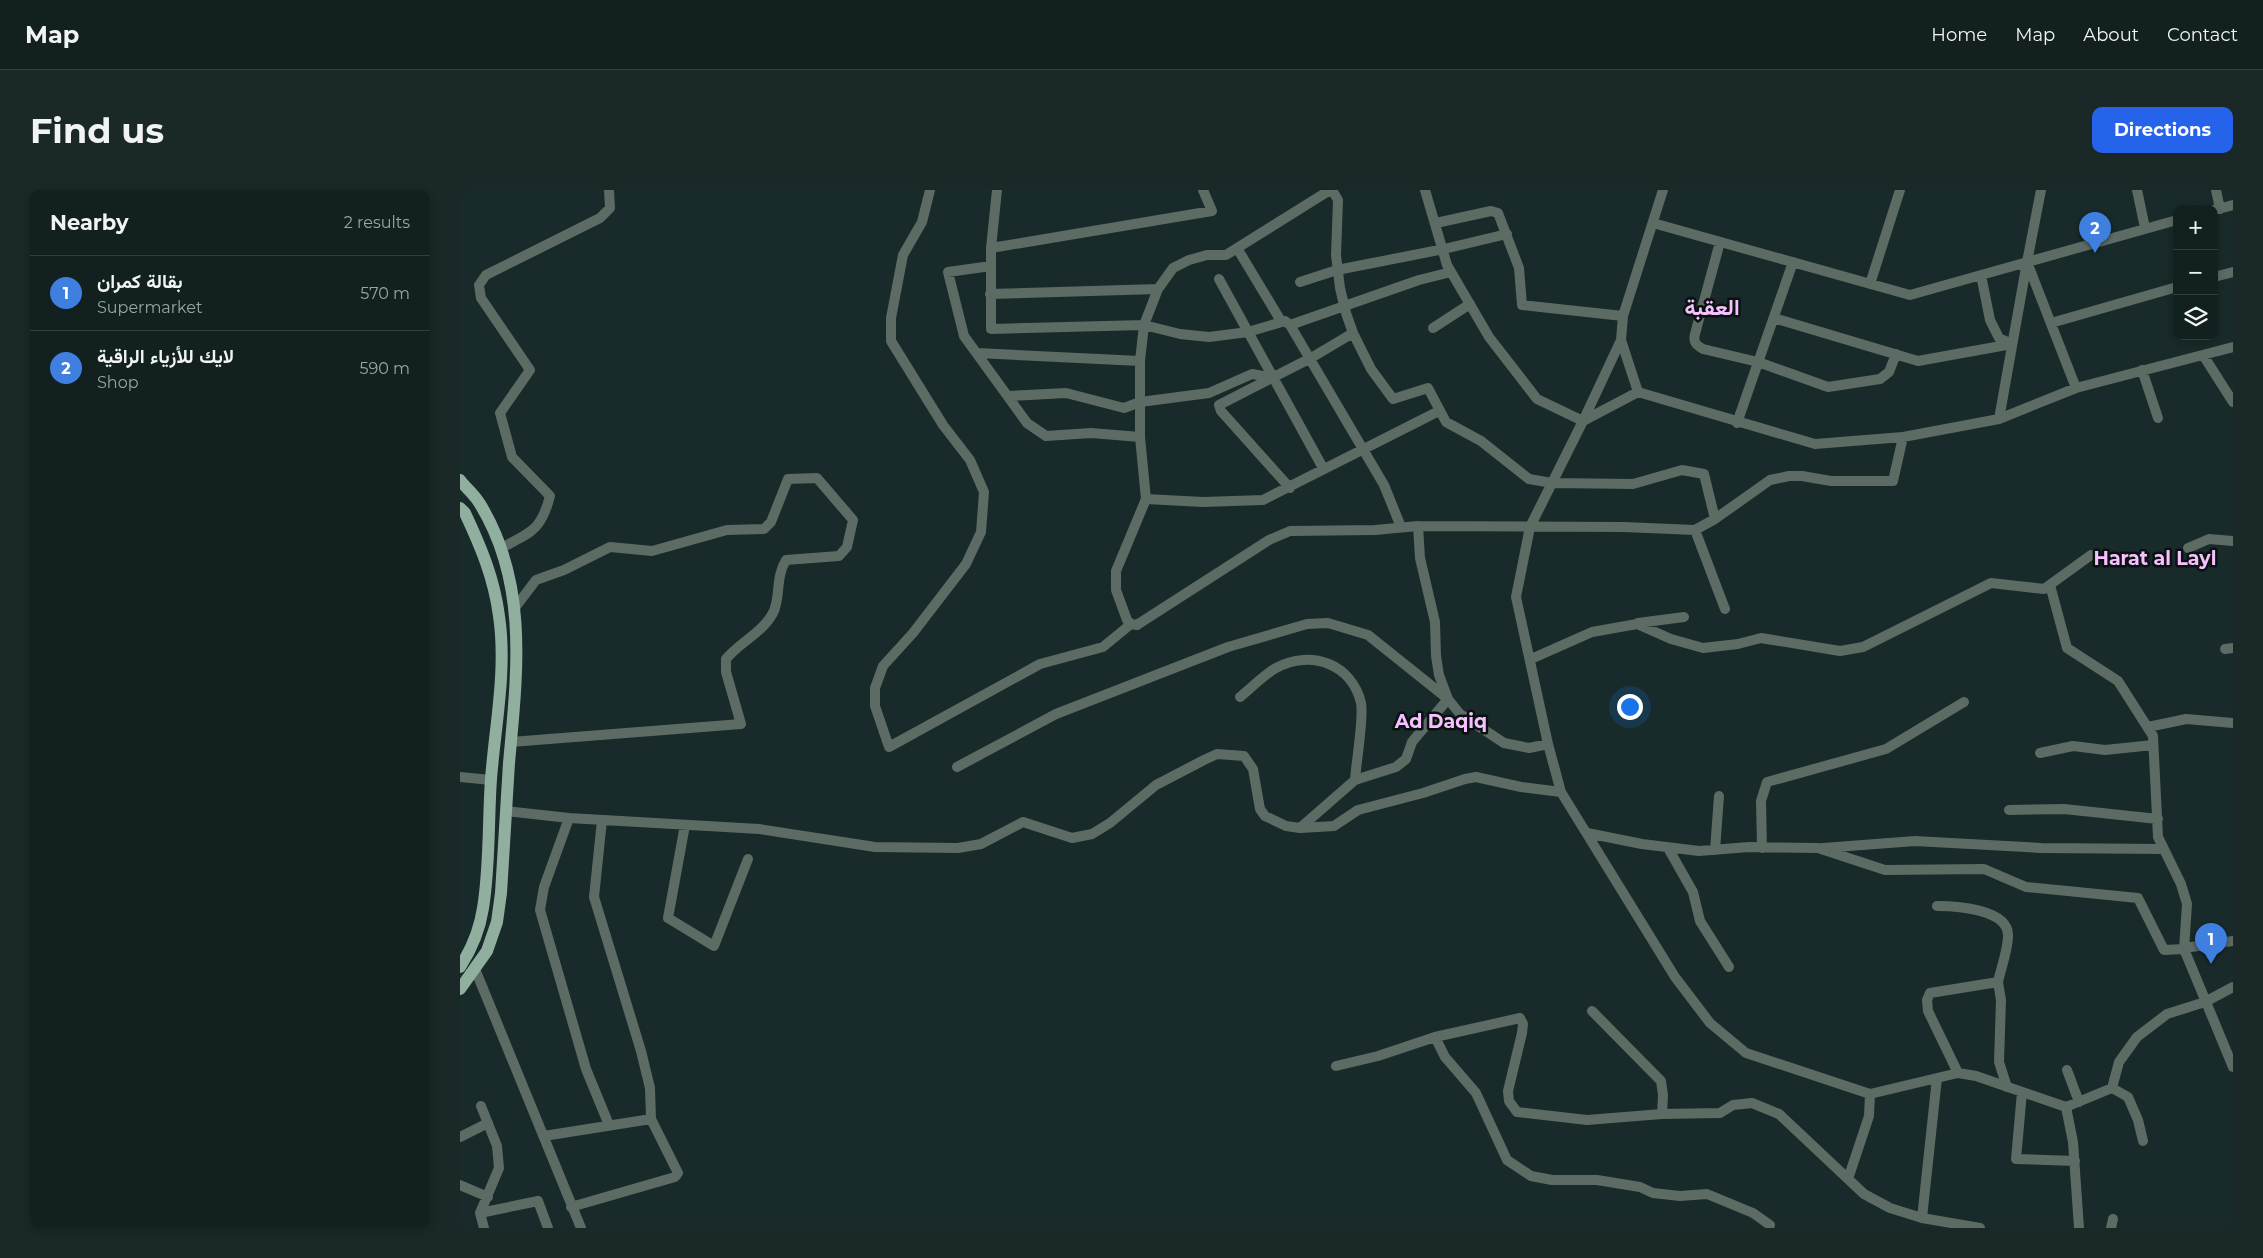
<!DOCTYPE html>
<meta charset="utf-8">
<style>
body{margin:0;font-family:Montserrat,Vazirmatn,sans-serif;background:#1b2828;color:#f1f3f6}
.controls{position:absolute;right:15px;top:15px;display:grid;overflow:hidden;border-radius:10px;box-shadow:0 2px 8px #0003}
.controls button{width:45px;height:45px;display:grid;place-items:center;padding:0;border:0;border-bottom:1px solid #313e3d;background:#12201f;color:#f1f3f6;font:25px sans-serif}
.you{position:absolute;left:1169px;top:516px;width:18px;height:18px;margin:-12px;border:4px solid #fff;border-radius:50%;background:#1a73e8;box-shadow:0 0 0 8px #1a73e833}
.badge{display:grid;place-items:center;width:32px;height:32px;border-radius:50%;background:#2563eb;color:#fff;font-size:16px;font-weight:700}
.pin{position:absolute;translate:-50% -41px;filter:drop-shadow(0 1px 2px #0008)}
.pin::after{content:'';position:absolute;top:26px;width:18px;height:15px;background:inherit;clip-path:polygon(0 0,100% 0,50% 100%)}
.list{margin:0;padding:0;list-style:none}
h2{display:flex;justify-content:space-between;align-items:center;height:65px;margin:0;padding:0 20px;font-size:21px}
h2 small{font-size:16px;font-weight:400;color:#9ca3a4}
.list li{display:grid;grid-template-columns:32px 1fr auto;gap:15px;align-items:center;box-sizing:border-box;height:75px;padding:0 20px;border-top:1px solid #313e3d}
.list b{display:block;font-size:19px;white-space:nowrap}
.list p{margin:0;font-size:16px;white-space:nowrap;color:#9ca3a4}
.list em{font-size:16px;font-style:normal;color:#9ca3a4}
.icon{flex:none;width:28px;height:28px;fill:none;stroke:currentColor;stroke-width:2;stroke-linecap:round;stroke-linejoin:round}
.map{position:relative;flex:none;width:1773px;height:1038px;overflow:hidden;border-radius:10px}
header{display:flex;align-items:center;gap:30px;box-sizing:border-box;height:70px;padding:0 25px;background:#12201f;border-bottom:1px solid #313e3d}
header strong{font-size:24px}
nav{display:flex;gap:28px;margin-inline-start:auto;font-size:18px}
.intro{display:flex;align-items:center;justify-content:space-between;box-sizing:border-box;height:120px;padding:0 30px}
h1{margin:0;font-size:35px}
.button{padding:12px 22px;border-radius:10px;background:#2563eb;color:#fff;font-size:18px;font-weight:700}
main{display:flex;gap:30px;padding:0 30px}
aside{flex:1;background:#12201f;border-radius:10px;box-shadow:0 2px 8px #0003}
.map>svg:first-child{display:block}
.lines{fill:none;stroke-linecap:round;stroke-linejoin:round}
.minor{stroke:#5c6b63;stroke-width:10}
.major{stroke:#90af9f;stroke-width:12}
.labels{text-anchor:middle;stroke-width:5;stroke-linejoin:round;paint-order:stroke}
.neighbourhood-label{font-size:19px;font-weight:bold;fill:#f6c1fe;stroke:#091111}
.district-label{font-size:22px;font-weight:bold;fill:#f6c1fe;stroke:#091111}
</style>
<header>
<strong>Map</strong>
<nav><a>Home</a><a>Map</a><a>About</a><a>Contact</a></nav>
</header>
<div class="intro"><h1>Find us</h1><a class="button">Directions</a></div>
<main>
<aside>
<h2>Nearby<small>2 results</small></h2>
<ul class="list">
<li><span class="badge" style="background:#3f7fe0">1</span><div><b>بقالة كمران</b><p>Supermarket</p></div><em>570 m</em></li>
<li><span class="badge" style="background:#3f7fe0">2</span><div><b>لايك للأزياء الراقية</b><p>Shop</p></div><em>590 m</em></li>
</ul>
</aside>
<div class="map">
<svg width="1773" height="1038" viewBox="0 0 1773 1038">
<rect width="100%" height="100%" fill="#182a29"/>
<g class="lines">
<!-- minor -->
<path class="minor" d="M470 0 462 32 443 65 431 128V151L483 235 510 270 524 302 521 342 506 374 453 443 423 476 415 498V516L429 557 580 474 643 457 671 434 677 435 683 431 809 350 830 341 915 340 958 336 1164 337 1235 340 1255 329 1310 290 1329 286H1342L1371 291H1433L1443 247
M537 0 531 58V139L684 135 720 144 749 147 788 142 825 131 830 135 924 295 941 337
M872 0 878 10 876 65 880 98 886 123 893 143 911 179 933 209 968 198 986 232 1021 251 1069 289 1092 293 1173 294 1222 280 1244 284 1255 329
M965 0 987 75 1029 147 1077 209 1123 231 1178 202 1161 150
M1203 0 1163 126 1161 150 1123 231 1070 337 1056 407 1088 554 1101 602 1215 787 1250 833 1286 863 1410 904 1498 883 1516 886 1606 917 1652 898 1659 872 1677 847 1707 824 1745 812 1773 797
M1581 0 1567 72 1616 198
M1677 0 1685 38
M1756 0 1760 19
M1754 20 1773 15
M976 33 1031 21 1038 23 1059 78 1062 115 1163 126
M1193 33 1450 105 1717 30
M1260 52 1235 144C1233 152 1236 155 1243 159L1298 172 1368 197 1420 189 1429 182 1436 164
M531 58 752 21 743 0
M777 58 821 131
M531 76 488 82 504 146 567 233 586 246 631 243 680 247
M1521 85 1530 130 1539 148 1552 154
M1754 87 1773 82
M759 89 863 278
M840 92 877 80 984 59 1047 44
M1410 94 1440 0
M530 104 698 99
M1314 128 1458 171 1552 154
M1591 133 1717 97
M830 135 959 90 991 82
M973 138 1010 114
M517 163 680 171
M1743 165 1773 212
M1682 180 1698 228
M1178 202 1355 254 1443 247 1539 229 1616 198 1773 157
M549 206 606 203 664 218 680 212 749 203 792 184 815 188
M1539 229 1567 72
M1277 233 1333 72
M830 298 761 221 759 215 851 168 893 143
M686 309 743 312 803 310 979 221
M958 336 960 368 975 432 976 466 979 485 988 509 1000 524 1044 553 1069 558 1088 554
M1235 340 1265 419
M41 358C70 343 81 341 90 306L52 267 40 223 70 180 21 108 19 95 26 85 140 28 150 18 149 0
M1728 358 1749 349 1773 351
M1590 395 1607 458 1658 491 1693 546 1698 647 1721 694 1727 714 1724 759 1773 877
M1178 433 1224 427
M671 434 667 430 656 400V381L686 309 680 247V171L684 135 698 99 713 78 729 70 747 65H766L870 0
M1765 459 1773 458
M1071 469 1132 442 1177 434 1211 449 1243 458 1278 454 1301 448 1380 461 1403 457 1531 393 1584 399 1631 365
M1688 537 1726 529 1773 533
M51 552 281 534 266 482V469C280 452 302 443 313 423 321 407 315 388 326 370L379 366 387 357 393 330 357 288 328 289 311 332 304 339 267 340 192 361 150 357 104 380 76 390 54 419
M1580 563 1613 556 1645 560 1693 555
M497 577 596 524 768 457 847 434 868 433 908 445 988 509 952 552 946 569 936 577 895 590C896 573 904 528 901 513 892 474 851 459 816 478 806 483 790 499 780 507
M0 587 31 590
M1549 620 1604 619 1698 629
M46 621 109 628 299 639 415 657 498 658 521 654 563 632 612 648 632 644 650 633 696 595 744 570 757 564 784 566 793 579 800 619 805 626 826 636 840 638 874 636 898 620 963 603 1005 589 1016 587 1061 597 1101 602
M109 628 84 697 80 720 126 879 149 935
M225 635 208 728 254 756 288 669
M840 638 895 590
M1127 643 1182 654 1239 661 1289 657 1358 658 1425 680 1524 679 1566 697 1678 708 1704 760 1724 759
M1208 658 1233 702 1240 731 1269 777
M1302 658 1301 611 1307 592 1426 559 1504 512
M1363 658 1455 651 1581 658 1704 659
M1255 660 1259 606
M1477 716C1496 716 1549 719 1548 746 1548 760 1541 778 1538 792L1470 803 1467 810 1468 821 1498 883
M1724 758 1773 751
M15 779 121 1038
M1538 792 1541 810 1539 872 1547 897
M1132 821 1201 891 1203 905 1202 924
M975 847 985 867 1016 903 1047 970 1071 986 1092 990H1137L1180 997 1193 1003 1220 1006 1247 1004 1293 1023 1310 1035
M876 876 918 866 975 847 1060 828 1063 834 1062 843 1048 901 1049 911 1057 922 1127 930 1202 924 1260 923 1273 915 1292 913 1319 924 1404 1004 1430 1018 1462 1028 1520 1038
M1607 880 1619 912
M1652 898 1668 907 1678 930 1683 951
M1562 902 1556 969 1615 971
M21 916 37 956 39 978 20 1023 24 1038
M1606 917 1613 952 1619 1038
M84 946 191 929 190 898 181 861 134 707 142 630
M0 947 28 933
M1388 989 1409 926 1410 904
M0 995 28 1007
M111 1017 215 987 218 983 191 929
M20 1023 78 1011 88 1038
M1462 1028 1477 888
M1651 1038 1653 1029"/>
<!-- major -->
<path class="major" d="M0 290C6 298 15 305 20 314 69 394 57 484 49 573 46 616 44 660 41 703L37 732 27 761 0 799
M0 318 5 323C21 357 34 388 39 426 47 480 35 536 31 589 28 631 30 676 23 718 20 738 11 760 0 777"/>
</g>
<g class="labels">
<!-- neighbourhood labels -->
<g class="neighbourhood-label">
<text x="1695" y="375">Harat al Layl</text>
<text x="981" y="538">Ad Daqiq</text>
</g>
<!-- district labels -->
<g class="district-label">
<text x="1252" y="125">العقبة</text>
</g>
</g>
</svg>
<div class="controls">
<button>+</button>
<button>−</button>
<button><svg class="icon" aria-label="layers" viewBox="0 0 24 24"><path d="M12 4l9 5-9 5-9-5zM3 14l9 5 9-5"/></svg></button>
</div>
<div class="you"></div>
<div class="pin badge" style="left:1751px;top:774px;background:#3f7fe0">1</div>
<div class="pin badge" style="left:1635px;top:63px;background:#3f7fe0">2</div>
</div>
</main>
